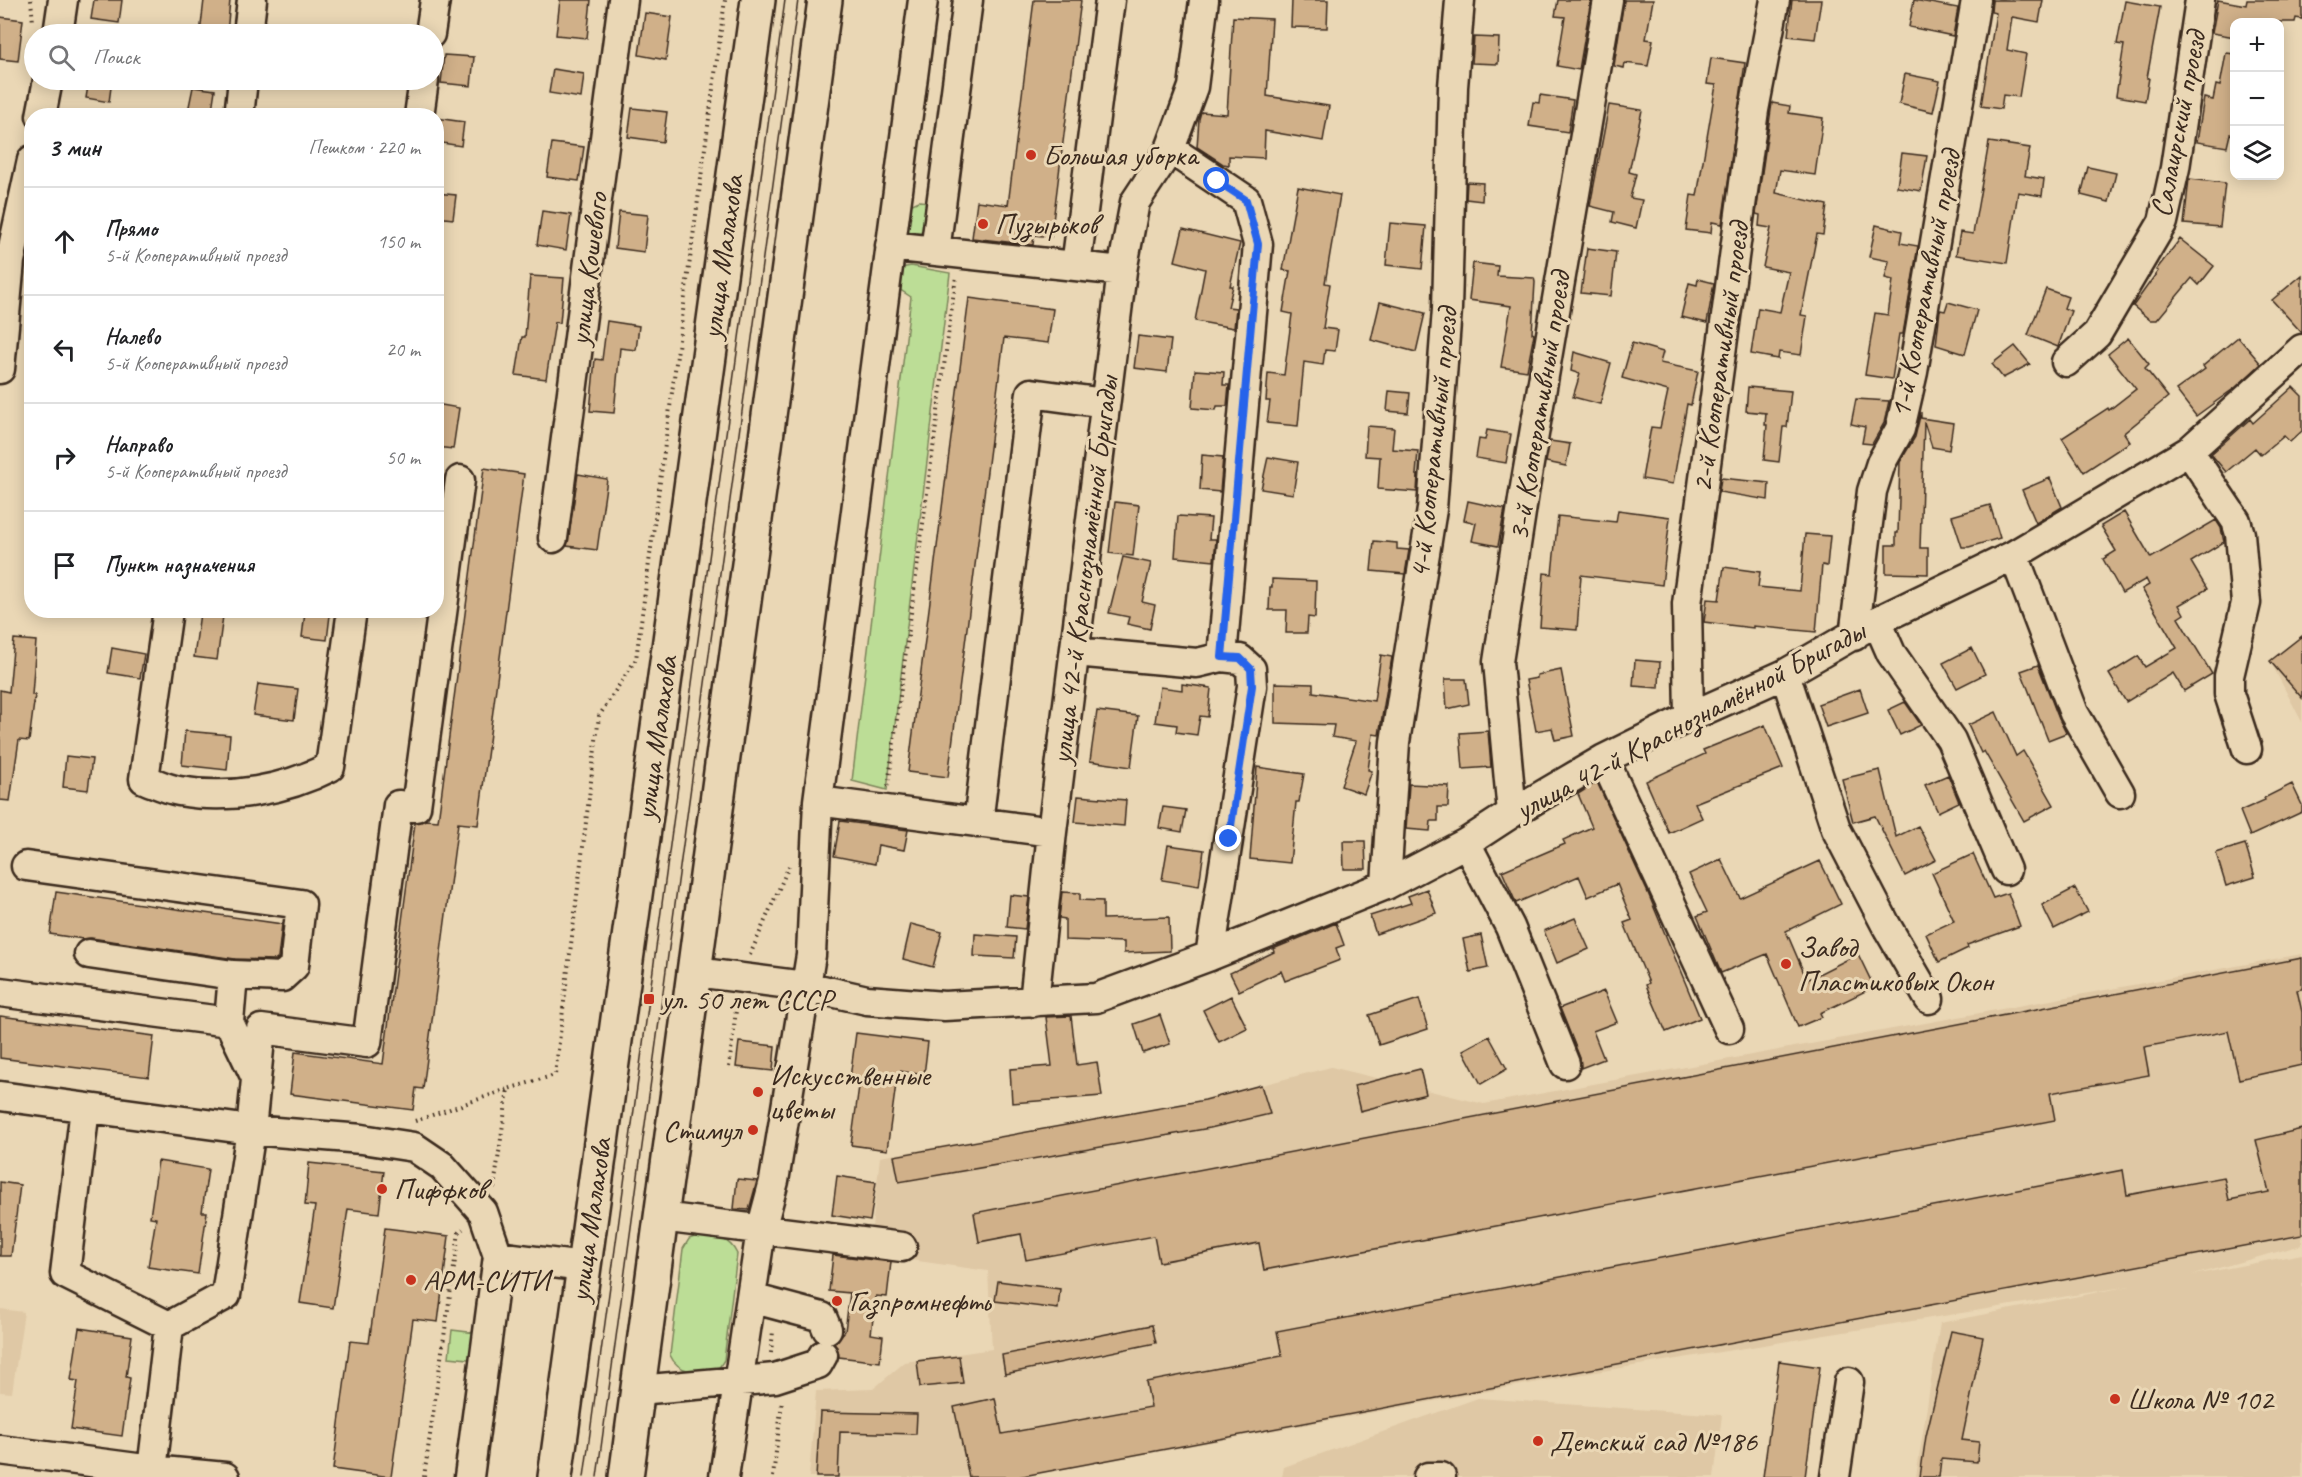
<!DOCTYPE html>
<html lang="ru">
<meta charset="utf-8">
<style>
body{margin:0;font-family:Caveat,sans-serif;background:#f6f6f6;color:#202124}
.controls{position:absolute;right:18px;top:18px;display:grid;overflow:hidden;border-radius:12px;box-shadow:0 3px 15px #0003}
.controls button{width:54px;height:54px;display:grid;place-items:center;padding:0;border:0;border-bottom:2px solid #e0e0e0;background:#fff;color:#202124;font:30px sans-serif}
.stop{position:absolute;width:18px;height:18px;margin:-14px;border:4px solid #2563eb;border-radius:50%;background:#fff}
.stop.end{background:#2563eb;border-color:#fff;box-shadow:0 2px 6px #0008}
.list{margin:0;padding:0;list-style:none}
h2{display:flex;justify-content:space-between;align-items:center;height:78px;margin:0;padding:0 24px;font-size:26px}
h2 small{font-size:20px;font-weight:400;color:#757577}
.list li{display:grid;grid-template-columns:39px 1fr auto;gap:18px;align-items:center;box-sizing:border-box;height:108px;padding:0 24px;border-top:2px solid #e0e0e0}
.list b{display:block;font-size:22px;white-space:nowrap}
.list p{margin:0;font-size:20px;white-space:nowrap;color:#757577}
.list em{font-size:20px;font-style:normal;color:#757577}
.icon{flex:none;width:33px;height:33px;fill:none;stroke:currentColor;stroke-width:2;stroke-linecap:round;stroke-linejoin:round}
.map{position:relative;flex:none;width:2302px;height:1477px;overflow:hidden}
.search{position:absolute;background:#fff;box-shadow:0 3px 15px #0003;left:24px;top:24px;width:420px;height:66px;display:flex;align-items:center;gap:15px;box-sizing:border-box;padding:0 21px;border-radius:33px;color:#757577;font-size:22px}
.panel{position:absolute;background:#fff;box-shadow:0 3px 15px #0003;left:24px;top:108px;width:420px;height:510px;border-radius:24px}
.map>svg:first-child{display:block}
.built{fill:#dfc8a5}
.green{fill:#bcdd96;stroke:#7c845a;stroke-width:1.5}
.building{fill:#d0b089;stroke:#3b2a1e;stroke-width:1.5}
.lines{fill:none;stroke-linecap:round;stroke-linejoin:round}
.minor-casing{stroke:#3b2a1e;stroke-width:33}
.major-casing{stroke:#3b2a1e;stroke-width:38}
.path{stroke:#3b2a1e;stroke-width:4;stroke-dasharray:1.5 4.5;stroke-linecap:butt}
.minor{stroke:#ead7b5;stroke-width:28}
.major{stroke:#ead7b5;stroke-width:33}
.tram{stroke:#3b2a1e;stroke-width:1.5}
.route{stroke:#2563eb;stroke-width:8}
.poi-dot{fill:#c8321e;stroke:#ead7b5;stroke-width:2}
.labels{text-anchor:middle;stroke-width:6;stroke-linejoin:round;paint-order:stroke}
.street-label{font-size:30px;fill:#3b2a1e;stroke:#ead7b5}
.poi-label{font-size:30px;fill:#3b2a1e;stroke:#ead7b5;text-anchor:start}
</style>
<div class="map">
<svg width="2302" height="1477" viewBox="0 0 2302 1477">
<rect width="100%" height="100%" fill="#ead7b5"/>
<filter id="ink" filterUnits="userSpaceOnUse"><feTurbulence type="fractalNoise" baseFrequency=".0167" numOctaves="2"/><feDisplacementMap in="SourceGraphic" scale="12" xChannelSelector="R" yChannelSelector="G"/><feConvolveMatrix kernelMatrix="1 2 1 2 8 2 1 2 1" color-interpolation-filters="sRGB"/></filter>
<g filter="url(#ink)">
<!-- built -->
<path class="built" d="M2302 636V722L2270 661Z
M2302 954V1245L2193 1275 2302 1254V1477H1916L1940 1323 2130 1286 1577 1375 1020 1477H809L816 1391 873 1389 905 1362 992 1349 988 1271 869 1254 880 1157 1205 1100 1331 1067 1484 1104Z
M0 1309 24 1312 12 1393 0 1392Z
M1478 1398 1722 1415 1714 1477H1282L1284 1467Z"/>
<!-- green -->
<path class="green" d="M919 201 931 202 923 244 908 240 905 231 910 205Z
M911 266 950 273 887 790 852 781 911 297 899 289 901 268Z
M697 1236C715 1237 729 1236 737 1254L724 1360 719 1368C701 1375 678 1374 670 1355L683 1249 689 1239Z
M452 1330 476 1333 473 1356 468 1359 449 1357Z"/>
<!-- building -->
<path class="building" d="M94 0H122L119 23 91 19Z
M204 0H230L227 34H200Z
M560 0H591L587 38 556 35Z
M1034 0H1081L1051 237 1034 235 1033 245 972 238 977 201 1008 205Z
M1292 0H1328L1327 28 1291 27Z
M1558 0H1591L1579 70 1557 66 1565 17 1555 16Z
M1624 0H1653L1646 39 1653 40 1648 66 1625 63 1624 68 1614 66Z
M1792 0H1821L1815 39 1788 36Z
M1914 0 1958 8 1953 36 1909 27Z
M1992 0H2043L2039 22 2012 17 2007 50 2026 54 2019 97 2003 95 2001 109 1981 106 1996 13 1991 12Z
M2218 0 2246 5 2247 0H2302V19L2296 18 2295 22H2235V37L2212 33Z
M2125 1 2160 7 2147 78H2149L2145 101 2116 96 2124 45 2117 44Z
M645 13 672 17 666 60 639 55Z
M0 17 23 20 18 61 0 59Z
M1233 17 1272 19 1267 96 1329 106 1323 141 1265 131 1264 158 1229 156V165L1223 164 1197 147 1199 119 1201 112 1227 114Z
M1474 37 1499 38 1498 64 1472 63Z
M2226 53 2235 54V135L2230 134 2227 147 2197 142 2204 98 2213 100 2216 85 2220 86Z
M444 55 474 57 471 86 441 83Z
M1711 58 1745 63 1722 224 1712 222 1711 233 1686 230 1691 195 1697 196 1716 85 1707 84Z
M553 69 584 74 581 98 549 93Z
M1905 74 1940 81 1933 112 1899 104Z
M89 80H112L109 102 86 98Z
M193 87 215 90 211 116H187Z
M1540 95 1573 100 1568 132 1529 126 1533 102 1539 103Z
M1772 103 1790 106 1789 113 1823 118 1815 175 1780 170 1776 193 1827 205 1823 235 1817 234 1801 315 1807 316 1801 355 1779 352 1778 359 1751 354 1758 308 1780 312 1789 272 1763 267 1771 228 1759 226 1760 215 1756 214Z
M1609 105 1642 110 1629 172 1636 174 1630 198 1642 200 1636 228 1612 222 1614 212 1590 206Z
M632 108 667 112 663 142 628 137Z
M436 118 464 122 461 146 436 142Z
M1989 142 2030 148 2025 176 2044 179 2042 196 2018 192 2007 263 1956 255 1960 232 1973 234Z
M552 143 584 147 579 181 547 177Z
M1902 153 1927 156 1921 191 1897 187Z
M2088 167 2116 173 2109 202 2081 195Z
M2189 179 2225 183 2220 227 2184 224Z
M1467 182 1483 183 1482 201 1466 199Z
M1298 187 1340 195 1325 283 1330 284 1323 328 1338 330 1335 351 1325 350 1323 365 1304 362 1298 426 1267 423 1270 401H1266L1268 373 1284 375 1292 314 1283 312 1290 271 1283 270Z
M436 193 456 195 453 219 436 217Z
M542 211 571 215 566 250 537 245Z
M619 212 648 215 644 252 615 248Z
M1390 223 1426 226 1422 269 1386 265Z
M1876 225 1902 231 1900 243 1918 246 1903 334H1899L1892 379 1865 375 1875 313 1888 315 1893 280 1885 278 1889 261 1869 257Z
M1183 229 1240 243 1230 286H1233L1228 307 1236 308 1234 328 1195 321 1205 269 1175 261Z
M2180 239 2214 266 2199 285 2192 278 2157 320H2150L2133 306 2158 271 2156 270Z
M1587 248 1616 252 1611 296 1581 293Z
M1473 263 1498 266 1497 276 1534 278 1535 282 1532 333 1534 334 1527 371 1501 367 1511 306 1469 300Z
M2302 275V333L2272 300Z
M530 276 564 278 560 323 555 322 546 379 516 375 522 337H525Z
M1698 279 1714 283 1707 323 1681 317 1689 283 1697 285Z
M2046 289 2068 297 2064 308 2071 311 2058 347 2028 335Z
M969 298 1053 309 1048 343 1004 338 948 777 908 772Z
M1380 302 1425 313 1416 352 1371 340Z
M1948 302 1977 310 1965 354 1936 345 1940 310 1945 311Z
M607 321 639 326 636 350 620 348 614 413 590 411 595 359 602 360Z
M1138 336 1171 340 1167 372 1134 368Z
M2238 337 2261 364 2236 387 2196 416 2176 390 2205 369 2203 366Z
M2128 338 2149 364 2145 368 2168 397 2124 433 2130 442 2084 472 2062 438 2108 408 2109 410 2136 389 2108 354Z
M1632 343 1663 352 1660 363 1698 371 1691 405 1687 404 1673 484 1642 479 1651 427 1660 428 1668 391 1622 378Z
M2015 346 2030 364 2003 378 1992 364Z
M1574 352 1611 363 1600 404 1573 397 1580 374 1571 371Z
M1195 370 1224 372 1223 385H1229L1227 406H1217L1216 410 1192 408Z
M1748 387 1791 391 1787 427H1783L1779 462 1764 460 1767 425H1765L1766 413 1746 411Z
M2293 387 2302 396V431L2290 442 2284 436 2261 455 2255 448 2226 472 2211 454 2250 419 2253 423Z
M1389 391 1410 393 1408 413 1387 411Z
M1856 399 1889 401 1884 423 1872 444 1862 443 1865 427 1851 424Z
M436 404 459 408 453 449 436 447Z
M1921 412V418L1953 423 1949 450 1932 447 1924 422 1920 548H1928V574L1886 573V545H1896V533H1898L1900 462 1915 437Z
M1367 426 1394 428 1392 449 1418 451 1416 475H1418L1417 492 1378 489 1380 457 1365 456Z
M1487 430 1511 434 1506 463 1476 458 1479 439 1485 440Z
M1550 441 1570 444 1566 466 1546 462Z
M1202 455 1223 457 1220 492 1200 490Z
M1268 457 1298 462 1293 494 1261 489Z
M484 468 524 474 478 825 458 823 423 1089 416 1088 413 1110 290 1094 295 1052 383 1064 415 823 426 820 438 821Z
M578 474 607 479 597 550 567 546Z
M1721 478 1769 483 1768 500 1719 492Z
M2050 478 2062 507 2036 523 2022 490Z
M1468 501 1505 509 1498 546 1472 541 1476 523 1464 520Z
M1115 502 1139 505 1133 556 1109 553Z
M1990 505 2000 538 1969 547H1962L1952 516Z
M1618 510 1670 517 1662 585 1581 575 1577 630 1540 627 1544 573 1552 574 1558 516 1616 522Z
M2124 512 2151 558 2216 520 2221 528 2224 542 2191 562 2207 589 2179 605 2184 614 2178 618 2212 674 2184 691 2173 673 2126 702 2109 674 2138 656 2145 667 2177 648 2142 589 2149 585 2146 579 2122 593 2103 559 2116 551 2101 526Z
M1178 516 1211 518 1209 539H1216L1214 561 1175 557Z
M1805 534 1830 536 1827 566 1822 565 1816 632 1753 626V628L1704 622 1707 599 1719 600 1724 567 1760 572 1758 587 1800 591Z
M1374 541 1397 543V549L1409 550 1405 574 1371 571Z
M1123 557 1151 563 1142 602 1155 605 1150 629 1127 624 1129 617 1109 613Z
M1272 579 1316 581 1315 618 1308 617 1307 633H1286L1287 610H1269L1270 587H1272Z
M305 612 330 615 327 640 302 637Z
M200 613 223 616 217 660 194 657Z
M2302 636V698L2270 661Z
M14 639 36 641 32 695H35L29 741 19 740 10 801 0 800V690L9 692Z
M112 648 144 654 140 678 108 673Z
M1972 648 1985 674 1957 688 1943 663Z
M1381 655 1392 657 1379 735 1373 734 1368 770 1372 771 1364 794 1341 786 1356 741 1332 737 1334 725 1275 723V683L1313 684V692L1374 701Z
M1635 660 1660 662 1659 688 1633 686Z
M2038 665 2059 719 2066 733 2048 740 2021 671Z
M1561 670 1574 736 1555 740 1552 728 1536 731 1526 680 1537 678V675Z
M1445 679H1466L1469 704 1447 709Z
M258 684 298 689 294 720 253 715Z
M1182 684 1211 688 1208 717 1200 716 1197 735 1176 732 1177 725 1155 722 1160 687 1182 690Z
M1860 689 1868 713 1826 727 1818 704Z
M1905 702 1921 725 1900 735 1888 710Z
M1097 711 1138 716 1131 767 1090 761Z
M1996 712 2016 756 2023 751 2054 805 2024 821 1984 751 1981 753 1968 725Z
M1765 725 1783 768 1695 803 1702 818 1669 833 1646 781 1705 754 1703 750Z
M185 731 230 735 227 770 182 765Z
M1488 731 1491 767 1463 769 1460 733Z
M66 756 92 759 88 790 63 787Z
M1257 767 1304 774 1299 802H1296L1290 863 1250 859Z
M1880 770 1896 837 1918 826 1936 860 1905 876 1875 816 1853 822 1842 779Z
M1948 775 1959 802 1938 812 1925 785Z
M1597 782 1648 893 1700 1018 1666 1032 1646 985 1649 983 1624 923 1632 920 1617 884 1588 897 1579 876 1516 903 1502 871 1565 844 1563 840 1592 827 1578 794Z
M1409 784 1449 786 1448 807H1438V821H1431L1430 831 1406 829Z
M2292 784 2302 805V812L2250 836 2240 811 2265 800 2264 798Z
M1078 796 1126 800 1124 826 1075 822Z
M1163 807 1186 810 1182 832 1159 828Z
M840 821 908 830 904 850 878 845 875 864 834 856Z
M1343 841H1365L1366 869H1344Z
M2245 844 2255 877 2226 886 2216 853Z
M1168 845 1204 850 1199 886 1162 880Z
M1973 854 1993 898 2008 893 2020 926 1967 945 1968 948 1939 962 1926 934 1954 921 1932 873Z
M1721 859 1740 898 1820 861 1841 904 1786 931 1807 980 1858 954 1874 987 1820 1013 1822 1017 1798 1027 1767 954 1721 973 1697 916 1707 912 1689 874Z
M2075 888 2088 912 2054 929 2042 905Z
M1427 889 1436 913 1376 934 1370 916 1411 903 1408 896Z
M56 892 282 924 278 958 276 960 235 959 91 938 83 939 50 934Z
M1062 892 1080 893V900L1103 901V919L1169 917 1170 951 1124 953V942L1065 940V919L1059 918Z
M1010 895 1029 897 1025 929 1007 927Z
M1575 918 1589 949 1557 963 1544 931Z
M1336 923 1344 945 1336 948 1340 960 1285 981 1281 971 1239 991 1230 973 1274 952 1273 949Z
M911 924 942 932 933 967 903 959Z
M975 934 1016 937 1014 958 974 956Z
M1481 935 1488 968 1470 972 1463 939Z
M2302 958V989L2297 990 2302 1012V1065L2239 1079 2228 1031 2144 1047 2149 1075 2050 1093 2055 1120 1264 1270 1259 1243 1159 1262 1154 1236 1026 1260 1021 1234 979 1242 974 1213Z
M1604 991 1617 1022 1593 1031 1604 1059 1581 1068 1580 1058 1560 1008Z
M1231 996 1247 1028 1219 1042 1203 1010Z
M1419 999 1428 1029 1379 1045 1369 1015Z
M1160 1015 1170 1044 1143 1053 1134 1024Z
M0 1016 154 1036 149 1077 0 1058Z
M1071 1016 1077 1065 1097 1062 1102 1096 1012 1103 1010 1069 1052 1066 1046 1017Z
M856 1033 928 1042 924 1075 900 1071 898 1084H896L887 1150 851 1145 860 1079 850 1078Z
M1489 1036 1507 1069 1481 1084 1463 1050Z
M739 1042 775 1046 773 1071 736 1067Z
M1420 1069 1426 1094 1360 1111 1354 1086Z
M1261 1085 1270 1114 1210 1128 899 1182 894 1156 1205 1100Z
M2302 1129V1235L1018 1477H969L954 1407 995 1398 1002 1434 1151 1407 1146 1382 1282 1356 1277 1331 2123 1170 2127 1195 2224 1177 2229 1200 2269 1192 2256 1140Z
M158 1161 208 1169 202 1212H207L198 1274 148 1267 156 1218 150 1217Z
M309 1163 384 1171 379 1213 348 1209 333 1308 300 1303 315 1206 305 1205Z
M837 1176 876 1182 870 1221 832 1215Z
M737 1179 757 1181 749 1210 734 1209Z
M0 1182 20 1185 11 1256H0Z
M385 1228 449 1236 438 1322 413 1319 391 1477 333 1469 350 1341 369 1343Z
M833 1255 891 1262 887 1297 876 1296 871 1334 883 1336 880 1362 839 1357 837 1347 834 1344 845 1331 850 1293 829 1291Z
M998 1281 1060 1289 1058 1309 995 1301Z
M1152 1325 1156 1343 1005 1374 1002 1355Z
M79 1328 132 1336 126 1377 130 1378 122 1436 71 1429 78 1381 71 1380Z
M1951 1331 1983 1337 1962 1440 1979 1442 1977 1462 1941 1459 1939 1477H1920L1926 1436Z
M959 1356 963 1383 920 1387 917 1361Z
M1779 1361 1820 1367 1805 1477H1763Z
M820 1412 917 1414 916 1434 840 1432 838 1477H816Z"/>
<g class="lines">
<!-- minor casing -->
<g class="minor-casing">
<path id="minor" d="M923 0 818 801 1052 832
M1204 0 1193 87 1170 149 1246 200 1258 244 1222 657 1240 659 1251 669 1252 686 1210 956
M58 34 63 0
M248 34 252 0
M430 34 435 0
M41 116 48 80
M239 116 243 80
M419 116 424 80
M890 246 1122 271
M935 251 968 0
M1076 266 1110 0
M2066 362 2097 334 2163 222 2175 168 2200 0
M0 369 10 261 32 160
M2189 451 2236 521 2240 534 2246 603 2229 676V694L2247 749
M460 480 416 807 398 805 367 1043 261 1029 251 1130 362 1139 414 1147 442 1166 483 1212 498 1256
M553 538 623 0
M2014 555 2074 713 2120 793
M168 610 144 779C155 783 167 789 179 791 230 800 285 790 330 767L352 610
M1877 621 1891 653 1951 740 2006 870
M1854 636 1872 491 1881 463 1900 429 1913 372 1976 0
M1075 652 1197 663 1222 657
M1785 674 1836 829 1886 925 1929 999
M1689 717 1687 604 1754 110 1775 0
M1604 759 1729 1029
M1512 813 1498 662 1524 493 1608 0
M978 823 1031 393 1105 403
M1466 843 1510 927 1565 1064
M26 866 301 904 294 966 282 977 233 975 229 1022
M1386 885 1395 742 1432 509 1447 309 1453 87 1460 0
M89 954 233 975
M695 972 805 986 867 1000 944 1006 1096 998 1210 956 1386 885 1466 843 1512 813 1604 759 1689 717 1785 674 1877 621 2014 555 2189 451 2302 349
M0 992 229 1022 256 1078
M1034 1002 1052 832 1122 271 1135 202 1170 149
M0 1096 251 1130 226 1295 169 1326
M85 1108 65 1274 169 1326
M661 1217 902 1247
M751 1298 822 1317 827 1329
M169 1326 152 1470 225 1477
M638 1390 775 1378 818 1364 823 1355
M0 1450 152 1470
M469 1477 498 1256 583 1267
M724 1477 761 1230 774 1181 811 955 818 801
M1428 1477H1441
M1835 1477 1849 1382"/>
</g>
<!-- major casing -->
<g class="major-casing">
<path id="major" d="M555 1477 758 0
M626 1477 825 0"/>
</g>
<!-- path -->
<path class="path" d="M31 0 33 23
M888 786 956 276
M750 955 789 866
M729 1067 737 1002
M415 1121 508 1089
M494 1188 508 1089 555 1075 599 716 636 659 725 0
M771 1353 773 1331
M424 1477 459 1232 463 1229
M773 1477 782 1401"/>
<!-- minor -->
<use href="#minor" class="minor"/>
<!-- major -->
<use href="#major" class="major"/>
<!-- tram -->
<path class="tram" d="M584 1477 785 0
M597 1477 798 0"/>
</g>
</g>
<g class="lines" filter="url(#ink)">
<!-- route -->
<path class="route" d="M1217 181 1246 200 1258 244 1222 657 1240 658 1251 669 1252 686 1229 839"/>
</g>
<!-- markers -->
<g class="poi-dot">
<circle cx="1031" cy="155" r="6"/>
<circle cx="983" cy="224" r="6"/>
<circle cx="1786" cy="964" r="6"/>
<rect x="643" y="993" width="12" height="12" rx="3"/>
<circle cx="758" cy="1092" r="6"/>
<circle cx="753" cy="1130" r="6"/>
<circle cx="382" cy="1189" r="6"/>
<circle cx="411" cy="1280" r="6"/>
<circle cx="837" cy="1301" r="6"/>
<circle cx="2115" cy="1399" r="6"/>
<circle cx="1538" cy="1441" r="6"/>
</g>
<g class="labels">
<!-- street labels -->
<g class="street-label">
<text transform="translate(2178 124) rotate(-79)" y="10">Салаирский проезд</text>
<text transform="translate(722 257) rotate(-82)" y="10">улица Малахова</text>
<text transform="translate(588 269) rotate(-83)" y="10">улица Кошевого</text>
<text transform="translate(1925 284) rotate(-79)" y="10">1-й Кооперативный проезд</text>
<text transform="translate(1720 357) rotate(-82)" y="10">2-й Кооперативный проезд</text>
<text transform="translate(1539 406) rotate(-81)" y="10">3-й Кооперативный проезд</text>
<text transform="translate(1433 443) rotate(-84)" y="10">4-й Кооперативный проезд</text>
<text transform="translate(1084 570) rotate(-83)" y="10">улица 42-й Краснознамённой Бригады</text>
<text transform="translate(1690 720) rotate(-28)" y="10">улица 42-й Краснознамённой Бригады</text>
<text transform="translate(656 738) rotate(-82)" y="10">улица Малахова</text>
<text transform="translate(590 1220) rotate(-82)" y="10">улица Малахова</text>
</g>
<!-- poi labels -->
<g class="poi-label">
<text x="1043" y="165">Большая уборка</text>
<text x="995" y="234">Пузырьков</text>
<text x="1798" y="957">Завод<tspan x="1798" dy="34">Пластиковых Окон</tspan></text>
<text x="661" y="1009">ул. 50 лет СССР</text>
<text x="770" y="1085">Искусственные<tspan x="770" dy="34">цветы</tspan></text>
<text x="741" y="1140" text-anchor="end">Стимул</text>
<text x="394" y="1199">Пиффков</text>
<text x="423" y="1290">АРМ-СИТИ</text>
<text x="849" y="1311">Газпромнефть</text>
<text x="2127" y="1409">Школа № 102</text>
<text x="1550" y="1451">Детский сад №186</text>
</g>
</g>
</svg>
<div class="controls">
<button>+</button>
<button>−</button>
<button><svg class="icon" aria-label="layers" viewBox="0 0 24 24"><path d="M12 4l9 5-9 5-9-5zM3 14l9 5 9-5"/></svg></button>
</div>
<div class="stop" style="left:1217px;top:181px"></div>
<div class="stop end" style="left:1229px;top:839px"></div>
<div class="search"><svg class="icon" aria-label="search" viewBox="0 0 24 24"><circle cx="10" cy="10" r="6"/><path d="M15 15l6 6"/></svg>Поиск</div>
<section class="panel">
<h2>3 мин<small>Пешком · 220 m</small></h2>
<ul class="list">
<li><svg class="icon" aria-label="ahead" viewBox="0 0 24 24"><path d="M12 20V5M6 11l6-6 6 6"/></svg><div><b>Прямо</b><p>5-й Кооперативный проезд</p></div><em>150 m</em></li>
<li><svg class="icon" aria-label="left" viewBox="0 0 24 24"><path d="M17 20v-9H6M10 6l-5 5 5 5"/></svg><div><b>Налево</b><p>5-й Кооперативный проезд</p></div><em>20 m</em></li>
<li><svg class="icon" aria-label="right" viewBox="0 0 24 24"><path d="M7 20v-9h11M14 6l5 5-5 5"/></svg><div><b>Направо</b><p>5-й Кооперативный проезд</p></div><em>50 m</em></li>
<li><svg class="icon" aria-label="arrive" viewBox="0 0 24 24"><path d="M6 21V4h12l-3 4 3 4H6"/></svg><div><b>Пункт назначения</b></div></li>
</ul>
</section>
</div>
